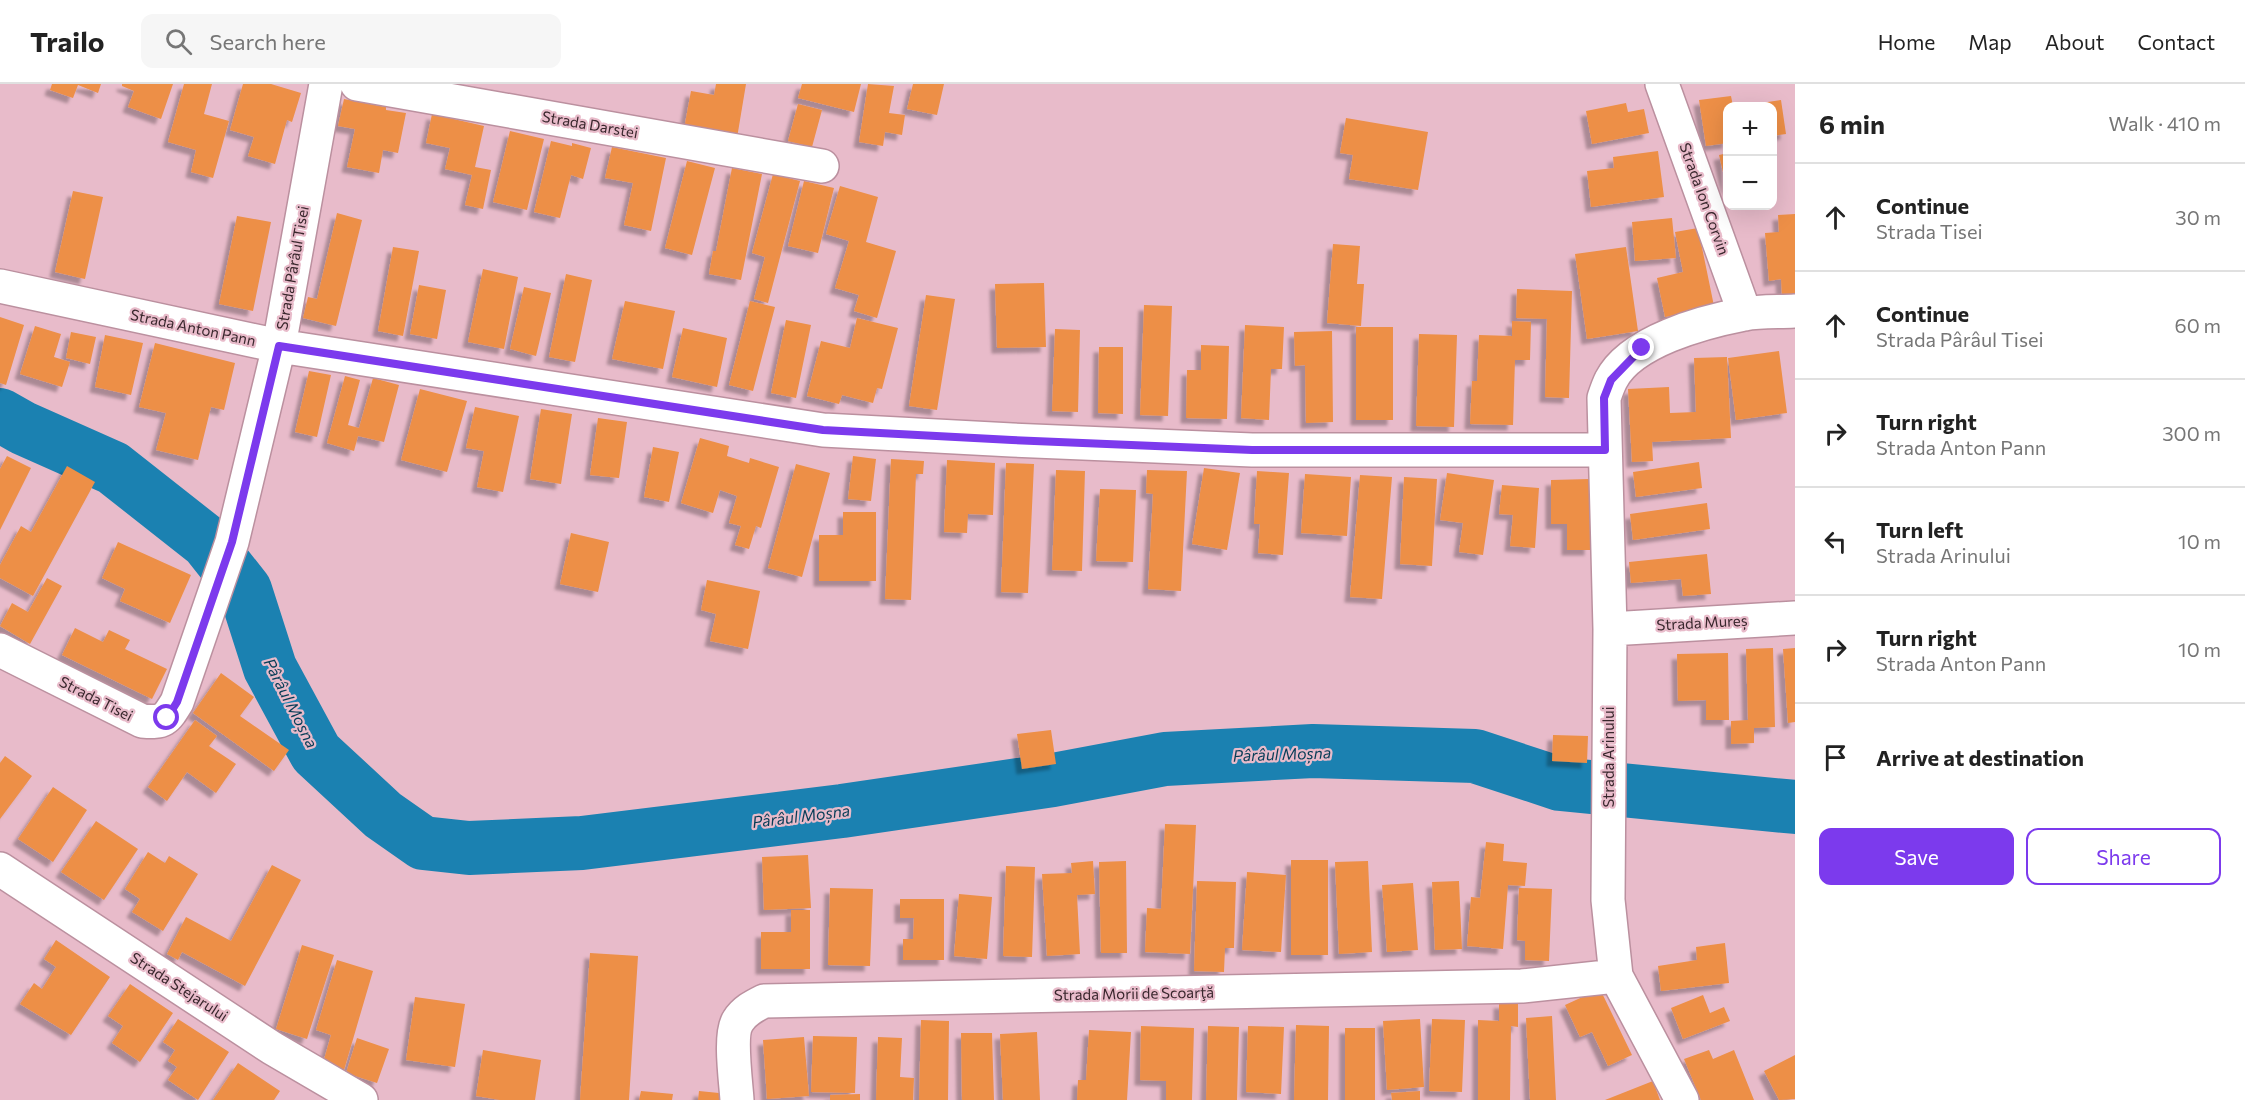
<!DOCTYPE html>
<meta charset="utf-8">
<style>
body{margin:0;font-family:Commissioner,sans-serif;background:#f6f6f6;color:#222}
.controls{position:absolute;right:18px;top:18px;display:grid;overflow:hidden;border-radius:12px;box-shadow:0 6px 24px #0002}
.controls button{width:54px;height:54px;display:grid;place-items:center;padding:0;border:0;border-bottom:2px solid #e0e0e0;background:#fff;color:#222;font:30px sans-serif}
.stop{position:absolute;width:18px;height:18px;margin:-14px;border:4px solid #7c3aed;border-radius:50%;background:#fff}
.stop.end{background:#7c3aed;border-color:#fff;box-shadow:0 2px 6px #0008}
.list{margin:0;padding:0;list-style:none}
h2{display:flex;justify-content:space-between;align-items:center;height:78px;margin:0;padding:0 24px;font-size:26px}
h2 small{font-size:20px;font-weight:400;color:#767676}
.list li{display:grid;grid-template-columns:39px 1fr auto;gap:18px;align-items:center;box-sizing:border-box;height:108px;padding:0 24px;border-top:2px solid #e0e0e0}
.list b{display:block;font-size:22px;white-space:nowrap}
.list p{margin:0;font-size:20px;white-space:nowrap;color:#767676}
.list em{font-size:20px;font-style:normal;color:#767676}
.actions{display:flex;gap:12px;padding:18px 24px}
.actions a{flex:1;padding:14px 0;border:2px solid #7c3aed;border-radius:12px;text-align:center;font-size:21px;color:#7c3aed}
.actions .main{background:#7c3aed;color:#fff}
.icon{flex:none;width:33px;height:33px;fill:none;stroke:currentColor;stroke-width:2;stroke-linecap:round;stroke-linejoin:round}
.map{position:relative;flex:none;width:1795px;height:1016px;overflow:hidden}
header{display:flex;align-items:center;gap:36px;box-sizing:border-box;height:84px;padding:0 30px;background:#fff;border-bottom:2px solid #e0e0e0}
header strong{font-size:28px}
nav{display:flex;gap:33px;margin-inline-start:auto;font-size:21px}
.search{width:420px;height:54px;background:#f6f6f6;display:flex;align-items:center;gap:15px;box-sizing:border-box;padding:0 21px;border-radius:12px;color:#767676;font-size:22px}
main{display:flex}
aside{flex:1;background:#fff}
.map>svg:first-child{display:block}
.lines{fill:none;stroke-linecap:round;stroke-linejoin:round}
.river{stroke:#1b81b1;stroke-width:54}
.building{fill:#ed8f47;filter:url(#shadow)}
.minor-casing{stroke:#bb909f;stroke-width:36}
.minor{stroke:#fff;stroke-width:33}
.route{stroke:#7c3aed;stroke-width:8}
.labels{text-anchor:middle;stroke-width:4.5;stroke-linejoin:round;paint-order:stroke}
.street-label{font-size:15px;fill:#39272d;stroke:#e8bbca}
.water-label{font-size:16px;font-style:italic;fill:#063c56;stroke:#e8bbca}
</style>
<header>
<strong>Trailo</strong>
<div class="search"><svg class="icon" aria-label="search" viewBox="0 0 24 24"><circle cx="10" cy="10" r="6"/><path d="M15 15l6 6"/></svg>Search here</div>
<nav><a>Home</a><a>Map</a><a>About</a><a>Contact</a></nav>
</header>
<main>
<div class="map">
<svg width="1795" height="1016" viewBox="0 0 1795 1016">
<defs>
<filter id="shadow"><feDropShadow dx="-5.5" dy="5.5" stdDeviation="1.5" flood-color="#0004"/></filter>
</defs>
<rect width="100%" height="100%" fill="#e8bbca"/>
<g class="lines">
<!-- river -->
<path class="river" d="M0 331 23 344 113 384 207 458 245 506 270 584 316 669 383 731 423 759 469 764 582 759 842 727 1053 696 1165 675 1313 667 1475 672 1560 700 1795 723"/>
</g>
<!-- building -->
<path class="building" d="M52 0H101L98 9 78 1 73 14 50 6Z
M122 0H173L161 35 128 23 134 7 122 2Z
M184 0H212L204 30 229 37 213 94 191 88 196 66 168 58Z
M243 0H271L301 9 292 38 287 36 275 80 248 72 254 53 230 46Z
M716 0H746L737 54 684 45 691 7 714 11Z
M802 0H861L854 28 798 14Z
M868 0 894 2 889 29 905 31 902 51 885 48 883 62 859 58Z
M913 0H944L937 31 907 25Z
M1731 12 1733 22H1728V59L1706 62 1699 16Z
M344 15 386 23V26L406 29 398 69 383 66 379 89 347 83 355 45 338 42Z
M1781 16 1786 50 1772 52V22L1748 21Z
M1626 19 1628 28 1644 25 1649 49 1592 60 1586 27Z
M798 20 822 26 812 63 788 57Z
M432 30 484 42 475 83 491 86 483 125 465 121 472 91 445 85 450 64 426 59Z
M1346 34 1428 48 1418 106 1349 95 1353 71 1340 69Z
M510 47 544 55 527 126 493 118Z
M551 57 572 62V59L591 64 583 95 571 91 560 134 534 128Z
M612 63 666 74 651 147 624 141 633 99 605 94Z
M1658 67 1664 113 1591 123 1587 87 1614 84 1613 73Z
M1728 69V105H1727L1719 71Z
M687 77 715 84 692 171 665 164Z
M732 84 762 90 741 196 709 190 713 167H716Z
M773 90 800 97 768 219 754 215 765 173 752 169Z
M804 97 834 104 818 169 788 162Z
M840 102 878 113 866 158 896 167 877 234 854 227 859 211 835 204 849 157 826 150Z
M73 107 103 113 85 195 55 188Z
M337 129 362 136 336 242 303 234 308 213 317 215Z
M1795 130V211L1782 212 1781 195 1769 197 1765 149 1779 148 1778 131Z
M237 132 271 138 253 227 219 220Z
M1672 134 1676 174 1635 177 1632 138Z
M1698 144 1714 222 1665 233 1657 194 1683 188 1675 148Z
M1333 160 1360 162 1357 200H1364L1361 242 1327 239Z
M393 163 419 167 403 252 378 247Z
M1626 163 1638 247 1587 255 1575 170Z
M483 185 518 193 504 265 468 258Z
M566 190 592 196 575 278 549 273Z
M1044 199 1046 263 997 264 995 200Z
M419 201 446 206 437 255 410 250Z
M524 203 551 209 536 272 510 265Z
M1517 205 1572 207 1569 314 1545 313 1547 235 1516 234Z
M926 211 955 215 937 326 909 322Z
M625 217 675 227 663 285 612 275Z
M750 217 775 223 753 307 729 301Z
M1144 221 1172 222 1168 332 1140 331Z
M0 233 24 241 6 301 0 299Z
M857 234 898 244 882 305 877 304 873 319 842 311 839 320 807 312 821 257 850 264Z
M786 236 811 241 796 314 771 309Z
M1512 237 1531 238 1530 276H1515L1513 341 1470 340 1472 297H1477L1479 251 1512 252Z
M1245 241 1284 243 1282 285H1271L1269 336 1241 334Z
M35 242 61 250 54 273 70 278 62 303 20 290Z
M1356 243H1393V336H1356Z
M683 244 727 254 717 303 672 293Z
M1055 245 1080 246 1078 328 1052 327Z
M1332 247 1333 338 1306 339 1305 281 1295 282 1294 248Z
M71 248 96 253 90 280 66 274Z
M1419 250 1457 251 1454 343 1416 342Z
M105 251 143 259 131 311 95 303Z
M155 259 235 279 224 326 211 323 198 376 156 366 166 329 139 323Z
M1201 261 1229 262 1227 335 1186 334 1187 286H1201Z
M1099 263H1123V330L1098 329Z
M1779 267 1787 329 1736 336 1728 274Z
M1727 273 1731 354 1652 358 1653 377 1632 378 1628 305 1669 303 1670 329 1696 328 1694 274Z
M309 287 331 291 317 353 295 348Z
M345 292 360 296 348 341 359 344 373 294 399 301 384 358 358 352 354 367 327 359Z
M420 305 467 317 447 388 401 376Z
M475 323 519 332 503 408 477 403 484 367 466 364Z
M541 325 572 330 561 400 530 395Z
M598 334 627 338 619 394 590 391Z
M700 354 729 362 727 372 749 379 750 374 779 383 761 444 756 442 749 465 735 461 741 442 729 439 737 412 720 406 713 429 681 419Z
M653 363 679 368 669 418 644 413Z
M7 372 31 384 0 446V385Z
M853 372 876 375 871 417 848 415Z
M891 375 924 377 923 390H916L911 516 885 515Z
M947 376 995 379 993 431 968 430 967 449 944 448Z
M1699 378 1702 404 1636 413 1633 388Z
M1006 379 1034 380 1028 509 1001 508Z
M796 380 830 389 802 493 768 484Z
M67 382 95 398 33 512 0 494V481L21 442 31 448Z
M1204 384 1240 389 1227 466 1192 460Z
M1056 386 1085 387 1082 487 1052 486Z
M1147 386 1187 387 1181 507 1148 505 1153 410 1146 409Z
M1257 387 1289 389 1283 471 1258 469 1260 440H1254Z
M1447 389 1494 396 1483 471 1459 468 1463 439 1440 436Z
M1305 390 1351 393 1347 452 1301 449Z
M1360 391 1392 393 1382 515 1350 513Z
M1404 393 1437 395 1432 482 1400 480Z
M1590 395V466H1567V440H1551V396Z
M1502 401 1539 404 1535 464 1510 462 1513 431 1499 430Z
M1100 405 1136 406 1133 478 1096 477Z
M1707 419 1710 445 1633 456 1630 430Z
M843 428H876V497H819V451H843Z
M571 449 609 458 598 508 560 500Z
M118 458 191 491 170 539 120 517 125 505 102 494Z
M1707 470 1711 510 1683 512 1681 495 1631 499 1629 478Z
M47 494 62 502 30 560 0 542 12 519 28 528Z
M707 496 760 507 748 565 710 557 716 530 701 526Z
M75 544 103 558 109 546 130 556 125 565 167 585 152 615 62 571Z
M1773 564 1775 643 1754 644V659L1731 660V637L1748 636 1746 565Z
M1795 564V638L1788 639 1783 565Z
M1728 569 1729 636H1706V616L1678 617 1677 570Z
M221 589 254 613 240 632 289 666 274 687 193 629Z
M195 636 217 652 209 662 236 680 216 709 187 688 167 717 148 703Z
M1051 646 1056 680 1022 685 1017 650Z
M1553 651 1588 652 1587 679 1552 677Z
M5 672 32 692 0 735V679Z
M53 703 87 726 53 778 18 755Z
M96 737 138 765 104 816 61 788Z
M1165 740 1196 741 1190 870 1145 868 1147 824 1161 825Z
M1486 758 1504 760 1503 777 1527 779 1525 802 1508 801 1503 865 1467 862 1471 813 1480 814Z
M148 768 165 779 169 772 198 790 163 847 132 828 140 815 125 805Z
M808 771 811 824 764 826 762 773Z
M1291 776H1328V871H1291Z
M1093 777 1095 810 1077 811 1080 870 1047 872 1042 790 1072 789 1071 779Z
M1126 777 1127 869H1101L1099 778Z
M1368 777 1372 868 1339 870 1335 778Z
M272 781 301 796 245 902 182 868 178 876 167 870 186 833 231 857Z
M1006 782 1035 783 1032 873 1003 872Z
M1247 788 1286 791 1281 868 1242 866Z
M1197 797 1236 798 1234 864H1225L1224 888 1194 887Z
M1459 797 1462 865 1435 866 1432 798Z
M1413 799 1418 866 1387 868 1382 801Z
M830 804 873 805 870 882 828 881Z
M1519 804 1552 805 1549 877 1525 876V857L1517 856Z
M959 810 992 813 987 875 954 872Z
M900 815H944V876H903V855H913L914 834H900Z
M791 826H810V885H761V848H791Z
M56 856 110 893 71 951 20 920 34 899 42 905 56 883 44 875Z
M1725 859 1729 899 1661 907 1658 882 1697 876 1696 863Z
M302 861 334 871 307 955 276 945Z
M590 869 638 872 629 1016H580Z
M337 876 373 887 344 986 323 979 331 951 316 946Z
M130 900 173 929 140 978 112 959 123 942 108 932Z
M1600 905 1632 971 1608 982 1592 948 1580 953 1565 921Z
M1703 911 1710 929 1724 923 1730 937 1683 955 1671 924Z
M415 913 465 920 455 983 406 976Z
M1499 919H1518V943L1511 942 1510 1016H1478V936L1499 937Z
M1552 932 1556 1016H1530L1526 934Z
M178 935 229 968 198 1016 168 996 177 983 168 977 175 966 163 958Z
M1420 935 1424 1003 1387 1006 1383 937Z
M1432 935 1465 936 1462 1008 1429 1007Z
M921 936 949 937 948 1016H919Z
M1296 941 1329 942 1328 1016H1294Z
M1141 942 1194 944 1192 1016H1166V997L1140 996Z
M1208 942 1239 943 1237 1016H1206Z
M1248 942 1284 943 1281 1010 1246 1008Z
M1345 944H1375V1016H1345Z
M1089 946 1131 948 1127 1016H1077L1078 996H1086Z
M1037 948 1040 1016H1003L1000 950Z
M961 949H992L994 1016H962Z
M813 952 857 953 855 1009 811 1008Z
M804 953 809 1012 767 1015 763 956Z
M878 953 902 954 900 993 914 994 913 1016H876Z
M357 954 389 965 377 999 346 989Z
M483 966 541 976 535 1016H500L476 1012Z
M1709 966 1713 975 1734 966 1754 1016H1701L1684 975Z
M1795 971V1015L1779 1016 1764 987Z
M238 979 280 1007 274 1016H213Z
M1653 997 1660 1016H1605Z
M641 1007 673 1010 672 1016H639Z
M699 1007 719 1009V1016H698Z
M1420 1007V1016H1392L1391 1009Z
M860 1010V1016H830V1011Z"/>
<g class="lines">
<!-- minor casing -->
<g class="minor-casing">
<path id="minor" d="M357 0 822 82
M1662 0 1745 230
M0 202 279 262 823 346 1012 356 1252 366H1605
M1610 545 1795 534
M0 566 142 637C164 639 166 636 177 618L232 458 279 262 326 0
M0 785 272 964 361 1016
M737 1016C736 999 729 950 738 937 744 927 754 922 764 917L1522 902 1616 892
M1682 1016 1616 892 1608 816 1610 545 1604 314C1606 308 1608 302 1611 296 1631 257 1703 238 1744 230 1760 227 1778 228 1795 227"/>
</g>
<!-- minor -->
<use href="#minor" class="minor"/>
</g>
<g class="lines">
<!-- route -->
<path class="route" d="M167 634 177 618 232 458 279 262 823 346 1012 356 1252 366H1605L1604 314 1611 296 1642 264"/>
</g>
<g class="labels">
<!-- street labels -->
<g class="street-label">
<text transform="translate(590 41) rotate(10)" y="5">Strada Darstei</text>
<text transform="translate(1704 115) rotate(70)" y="5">Strada Ion Corvin</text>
<text transform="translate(293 184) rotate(-80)" y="5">Strada Pârâul Tisei</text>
<text transform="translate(193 244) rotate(12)" y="5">Strada Anton Pann</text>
<text transform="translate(1702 539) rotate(-3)" y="5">Strada Mureș</text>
<text transform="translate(96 615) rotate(27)" y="5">Strada Tisei</text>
<text transform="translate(1609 673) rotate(-90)" y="5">Strada Arinului</text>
<text transform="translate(179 903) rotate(33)" y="5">Strada Stejarului</text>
<text transform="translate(1134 910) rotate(-1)" y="5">Strada Morii de Scoarţă</text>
</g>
<!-- water labels -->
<g class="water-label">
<text transform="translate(291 619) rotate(63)" y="6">Pârâul Moșna</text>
<text transform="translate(1282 670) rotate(-2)" y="6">Pârâul Moșna</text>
<text transform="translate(801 732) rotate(-7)" y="6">Pârâul Moșna</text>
</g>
</g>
</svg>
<div class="controls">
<button>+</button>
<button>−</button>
</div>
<div class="stop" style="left:167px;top:634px"></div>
<div class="stop end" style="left:1642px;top:264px"></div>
</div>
<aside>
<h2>6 min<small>Walk · 410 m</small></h2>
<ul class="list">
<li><svg class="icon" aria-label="ahead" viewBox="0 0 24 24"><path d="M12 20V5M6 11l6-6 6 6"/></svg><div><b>Continue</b><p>Strada Tisei</p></div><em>30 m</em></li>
<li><svg class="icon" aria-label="ahead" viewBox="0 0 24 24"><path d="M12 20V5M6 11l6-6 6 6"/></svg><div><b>Continue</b><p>Strada Pârâul Tisei</p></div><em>60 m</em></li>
<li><svg class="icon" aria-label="right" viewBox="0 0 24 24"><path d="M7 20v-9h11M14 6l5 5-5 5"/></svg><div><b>Turn right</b><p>Strada Anton Pann</p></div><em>300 m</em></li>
<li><svg class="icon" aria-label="left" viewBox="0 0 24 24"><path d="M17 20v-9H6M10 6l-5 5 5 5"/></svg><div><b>Turn left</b><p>Strada Arinului</p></div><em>10 m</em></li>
<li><svg class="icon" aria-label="right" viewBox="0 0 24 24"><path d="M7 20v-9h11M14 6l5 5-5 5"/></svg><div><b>Turn right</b><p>Strada Anton Pann</p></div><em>10 m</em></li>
<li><svg class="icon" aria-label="arrive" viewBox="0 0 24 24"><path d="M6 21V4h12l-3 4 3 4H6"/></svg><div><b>Arrive at destination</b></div></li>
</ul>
<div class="actions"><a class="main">Save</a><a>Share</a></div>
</aside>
</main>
